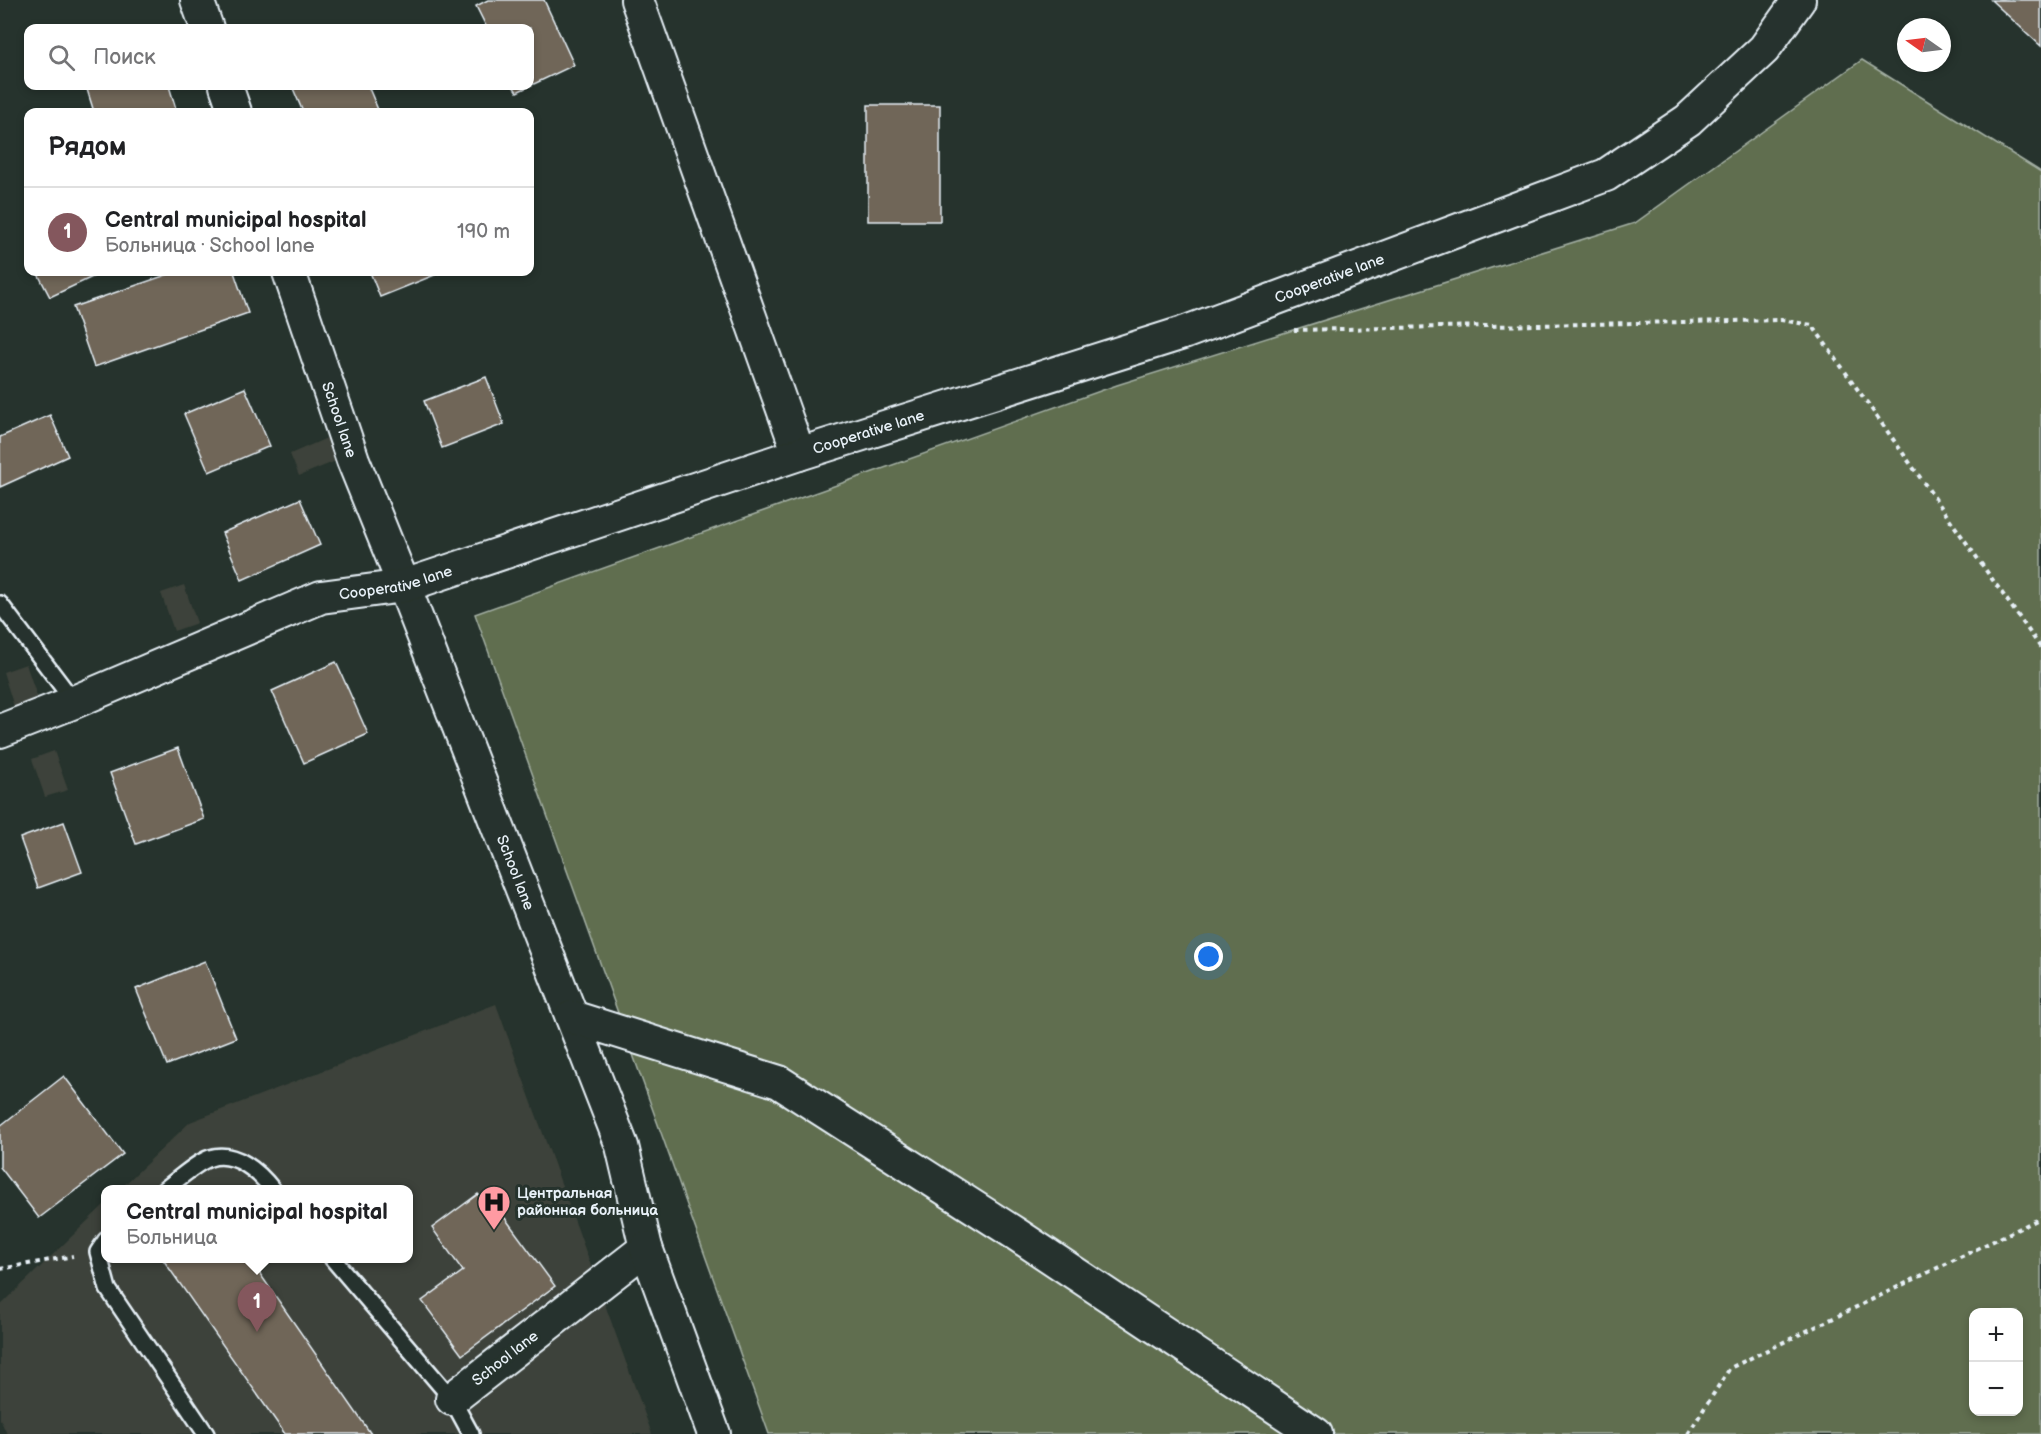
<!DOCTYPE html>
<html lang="ru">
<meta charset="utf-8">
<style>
body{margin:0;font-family:"Balsamiq Sans",sans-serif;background:#f2f2f2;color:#202124}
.controls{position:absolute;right:18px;bottom:18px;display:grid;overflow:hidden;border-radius:12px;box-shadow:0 3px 9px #0003}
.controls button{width:54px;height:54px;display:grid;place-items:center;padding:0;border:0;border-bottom:2px solid #e0e0e0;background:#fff;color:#202124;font:30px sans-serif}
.compass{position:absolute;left:1897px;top:18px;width:54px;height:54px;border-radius:50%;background:#fff;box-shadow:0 3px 9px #0003;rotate:284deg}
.you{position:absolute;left:1209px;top:957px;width:21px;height:21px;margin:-15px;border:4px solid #fff;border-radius:50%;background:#1a73e8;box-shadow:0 0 0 9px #1a73e833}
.badge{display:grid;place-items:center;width:39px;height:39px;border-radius:50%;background:#84575d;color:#fff;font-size:20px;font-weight:700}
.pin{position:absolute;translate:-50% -50px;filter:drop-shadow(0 2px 3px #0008)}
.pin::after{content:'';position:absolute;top:32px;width:21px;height:18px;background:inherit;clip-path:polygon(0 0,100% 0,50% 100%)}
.popup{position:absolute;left:101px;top:1185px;width:312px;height:78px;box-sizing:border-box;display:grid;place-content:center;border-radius:12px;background:#fff;filter:drop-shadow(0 2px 4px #0005);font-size:20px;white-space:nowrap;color:#757577}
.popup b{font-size:22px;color:#202124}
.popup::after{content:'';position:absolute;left:50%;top:100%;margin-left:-12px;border:12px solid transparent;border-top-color:#fff}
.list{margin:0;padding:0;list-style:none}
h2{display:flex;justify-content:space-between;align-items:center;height:78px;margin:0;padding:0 24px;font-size:26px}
h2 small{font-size:20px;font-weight:400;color:#757577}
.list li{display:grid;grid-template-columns:39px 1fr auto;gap:18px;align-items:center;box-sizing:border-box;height:90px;padding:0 24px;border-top:2px solid #e0e0e0}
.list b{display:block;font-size:22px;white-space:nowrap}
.list p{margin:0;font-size:20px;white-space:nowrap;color:#757577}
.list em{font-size:20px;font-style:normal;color:#757577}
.icon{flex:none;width:33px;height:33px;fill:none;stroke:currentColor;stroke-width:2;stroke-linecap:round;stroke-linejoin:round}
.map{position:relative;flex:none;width:2041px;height:1434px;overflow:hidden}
.search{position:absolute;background:#fff;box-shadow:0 3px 9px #0003;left:24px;top:24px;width:510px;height:66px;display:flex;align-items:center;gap:15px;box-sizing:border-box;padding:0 21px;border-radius:12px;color:#757577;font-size:22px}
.panel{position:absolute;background:#fff;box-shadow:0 3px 9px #0003;left:24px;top:108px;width:510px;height:168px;border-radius:12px}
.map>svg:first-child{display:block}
.built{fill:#3c423a}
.green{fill:#606e50;stroke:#a4b0a4;stroke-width:1.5;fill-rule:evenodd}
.building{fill:#6f6658;stroke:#e8f1f8;stroke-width:1.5}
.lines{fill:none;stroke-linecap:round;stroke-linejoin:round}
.service-casing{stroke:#e8f1f8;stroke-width:20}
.minor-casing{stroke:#e8f1f8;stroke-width:36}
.path{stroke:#e8f1f8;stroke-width:4;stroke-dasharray:4.5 4.5;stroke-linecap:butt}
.service{stroke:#26332d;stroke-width:15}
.minor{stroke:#26332d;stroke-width:32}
.labels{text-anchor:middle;stroke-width:6;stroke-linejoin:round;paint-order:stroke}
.street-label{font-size:15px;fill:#e8f1f8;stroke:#26332d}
.poi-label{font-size:15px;font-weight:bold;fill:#e8f1f8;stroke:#26332d;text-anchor:start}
</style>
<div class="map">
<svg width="2041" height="1434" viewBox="0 0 2041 1434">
<rect width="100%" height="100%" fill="#26332d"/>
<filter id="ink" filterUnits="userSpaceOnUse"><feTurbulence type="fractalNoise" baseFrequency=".0167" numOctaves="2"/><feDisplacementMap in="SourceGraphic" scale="12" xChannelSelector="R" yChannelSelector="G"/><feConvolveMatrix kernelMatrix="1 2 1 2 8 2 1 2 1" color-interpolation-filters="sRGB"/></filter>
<g filter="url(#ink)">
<!-- built -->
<path class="built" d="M327 438 336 461 299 476 290 454Z
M184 585 197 623 174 631 161 593Z
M26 664 39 702 15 710 3 672Z
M54 751 68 790 45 797 32 759Z
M496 1004 652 1434H7L0 1419V1306L105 1204 106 1258H409V1190L120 1189 190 1122Z"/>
<!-- green -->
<path class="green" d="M1862 60 2041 172V1434H769L475 614 1117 385 1635 223ZM1974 1312H2018V1412H1974Z"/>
<!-- building -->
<path class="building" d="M488 0H544L574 65 517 92 513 86H530V28H487L476 6Z
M1991 0H2041V46Z
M86 86H169L177 112H94Z
M292 86H368L379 112H303Z
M868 105H940V221H868Z
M37 272H103L50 297Z
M175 272H234L248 313 94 367 73 307Z
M370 272H442L380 297Z
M486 377 504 424 442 448 424 401Z
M245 388 270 446 209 472 184 414Z
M50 415 68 456 0 487V437Z
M300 499 320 545 242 580 222 533Z
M336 662 368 734 304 763 272 691Z
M178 748 204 819 136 844 110 773Z
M64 822 82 872 38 888 20 838Z
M205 961 236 1038 167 1065 136 989Z
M64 1076 123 1154 39 1218 0 1167V1126Z
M478 1194 496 1218 502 1214 555 1286 462 1355 422 1301 463 1271 432 1228Z
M162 1258H249L371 1434H285Z"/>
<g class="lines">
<!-- service casing -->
<g class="service-casing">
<path id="service" d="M0 604 74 702
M164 1190C176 1181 197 1162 210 1158 235 1150 259 1172 273 1190
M106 1240 98 1252 108 1289 206 1434
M332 1258 452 1399 471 1434"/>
</g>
<!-- minor casing -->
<g class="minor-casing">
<g id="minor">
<path d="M197 0 207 28"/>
<path d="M637 0 799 454"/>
<path d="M226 86 235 112"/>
<path id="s1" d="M289 272 353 460 404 586 622 1146 646 1248 452 1399"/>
<path id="s2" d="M0 731 74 702 321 597 404 586 799 454 1186 332 1606 175 1688 120 1764 49 1799 0"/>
<path d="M572 1017 779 1082 1016 1234 1316 1434"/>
<path d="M646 1248 714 1434"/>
</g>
</g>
<!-- path -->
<path class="path" d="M1294 330 1781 320 1812 325 2041 648
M0 1269 73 1256
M1688 1434 1730 1368 2041 1218"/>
<!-- service -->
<use href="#service" class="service"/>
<!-- minor -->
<use href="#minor" class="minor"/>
</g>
</g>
<!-- icons -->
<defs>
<g id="hospital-pin" transform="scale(1.725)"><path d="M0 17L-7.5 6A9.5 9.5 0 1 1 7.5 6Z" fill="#ff9aa2" stroke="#26332d"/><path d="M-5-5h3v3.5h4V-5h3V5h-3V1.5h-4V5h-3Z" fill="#111"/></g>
</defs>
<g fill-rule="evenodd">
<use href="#hospital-pin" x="494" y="1202"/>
</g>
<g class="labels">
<!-- street labels -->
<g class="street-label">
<text dy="5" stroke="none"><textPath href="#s2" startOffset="1407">Cooperative lane</textPath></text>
<text dy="5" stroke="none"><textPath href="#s1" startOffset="156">School lane</textPath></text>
<text dy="5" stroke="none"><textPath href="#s2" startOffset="921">Cooperative lane</textPath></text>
<text dy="5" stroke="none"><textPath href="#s2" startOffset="424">Cooperative lane</textPath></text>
<text dy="5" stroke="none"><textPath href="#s1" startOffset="642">School lane</textPath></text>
<text transform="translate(505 1358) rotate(-38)" y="5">School lane</text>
</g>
<!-- poi labels -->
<g class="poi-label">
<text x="517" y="1198">Центральная<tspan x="517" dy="17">районная больница</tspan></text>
</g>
</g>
</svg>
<div class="controls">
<button>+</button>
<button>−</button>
</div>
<svg class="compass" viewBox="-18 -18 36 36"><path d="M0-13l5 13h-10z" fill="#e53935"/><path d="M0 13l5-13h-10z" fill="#757577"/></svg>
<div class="you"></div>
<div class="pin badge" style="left:257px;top:1332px">1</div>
<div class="popup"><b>Central municipal hospital</b>Больница</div>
<div class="search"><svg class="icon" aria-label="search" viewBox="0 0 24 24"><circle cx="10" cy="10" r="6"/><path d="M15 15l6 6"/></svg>Поиск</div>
<section class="panel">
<h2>Рядом<small></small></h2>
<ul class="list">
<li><span class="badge">1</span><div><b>Central municipal hospital</b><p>Больница · School lane</p></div><em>190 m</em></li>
</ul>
</section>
</div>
